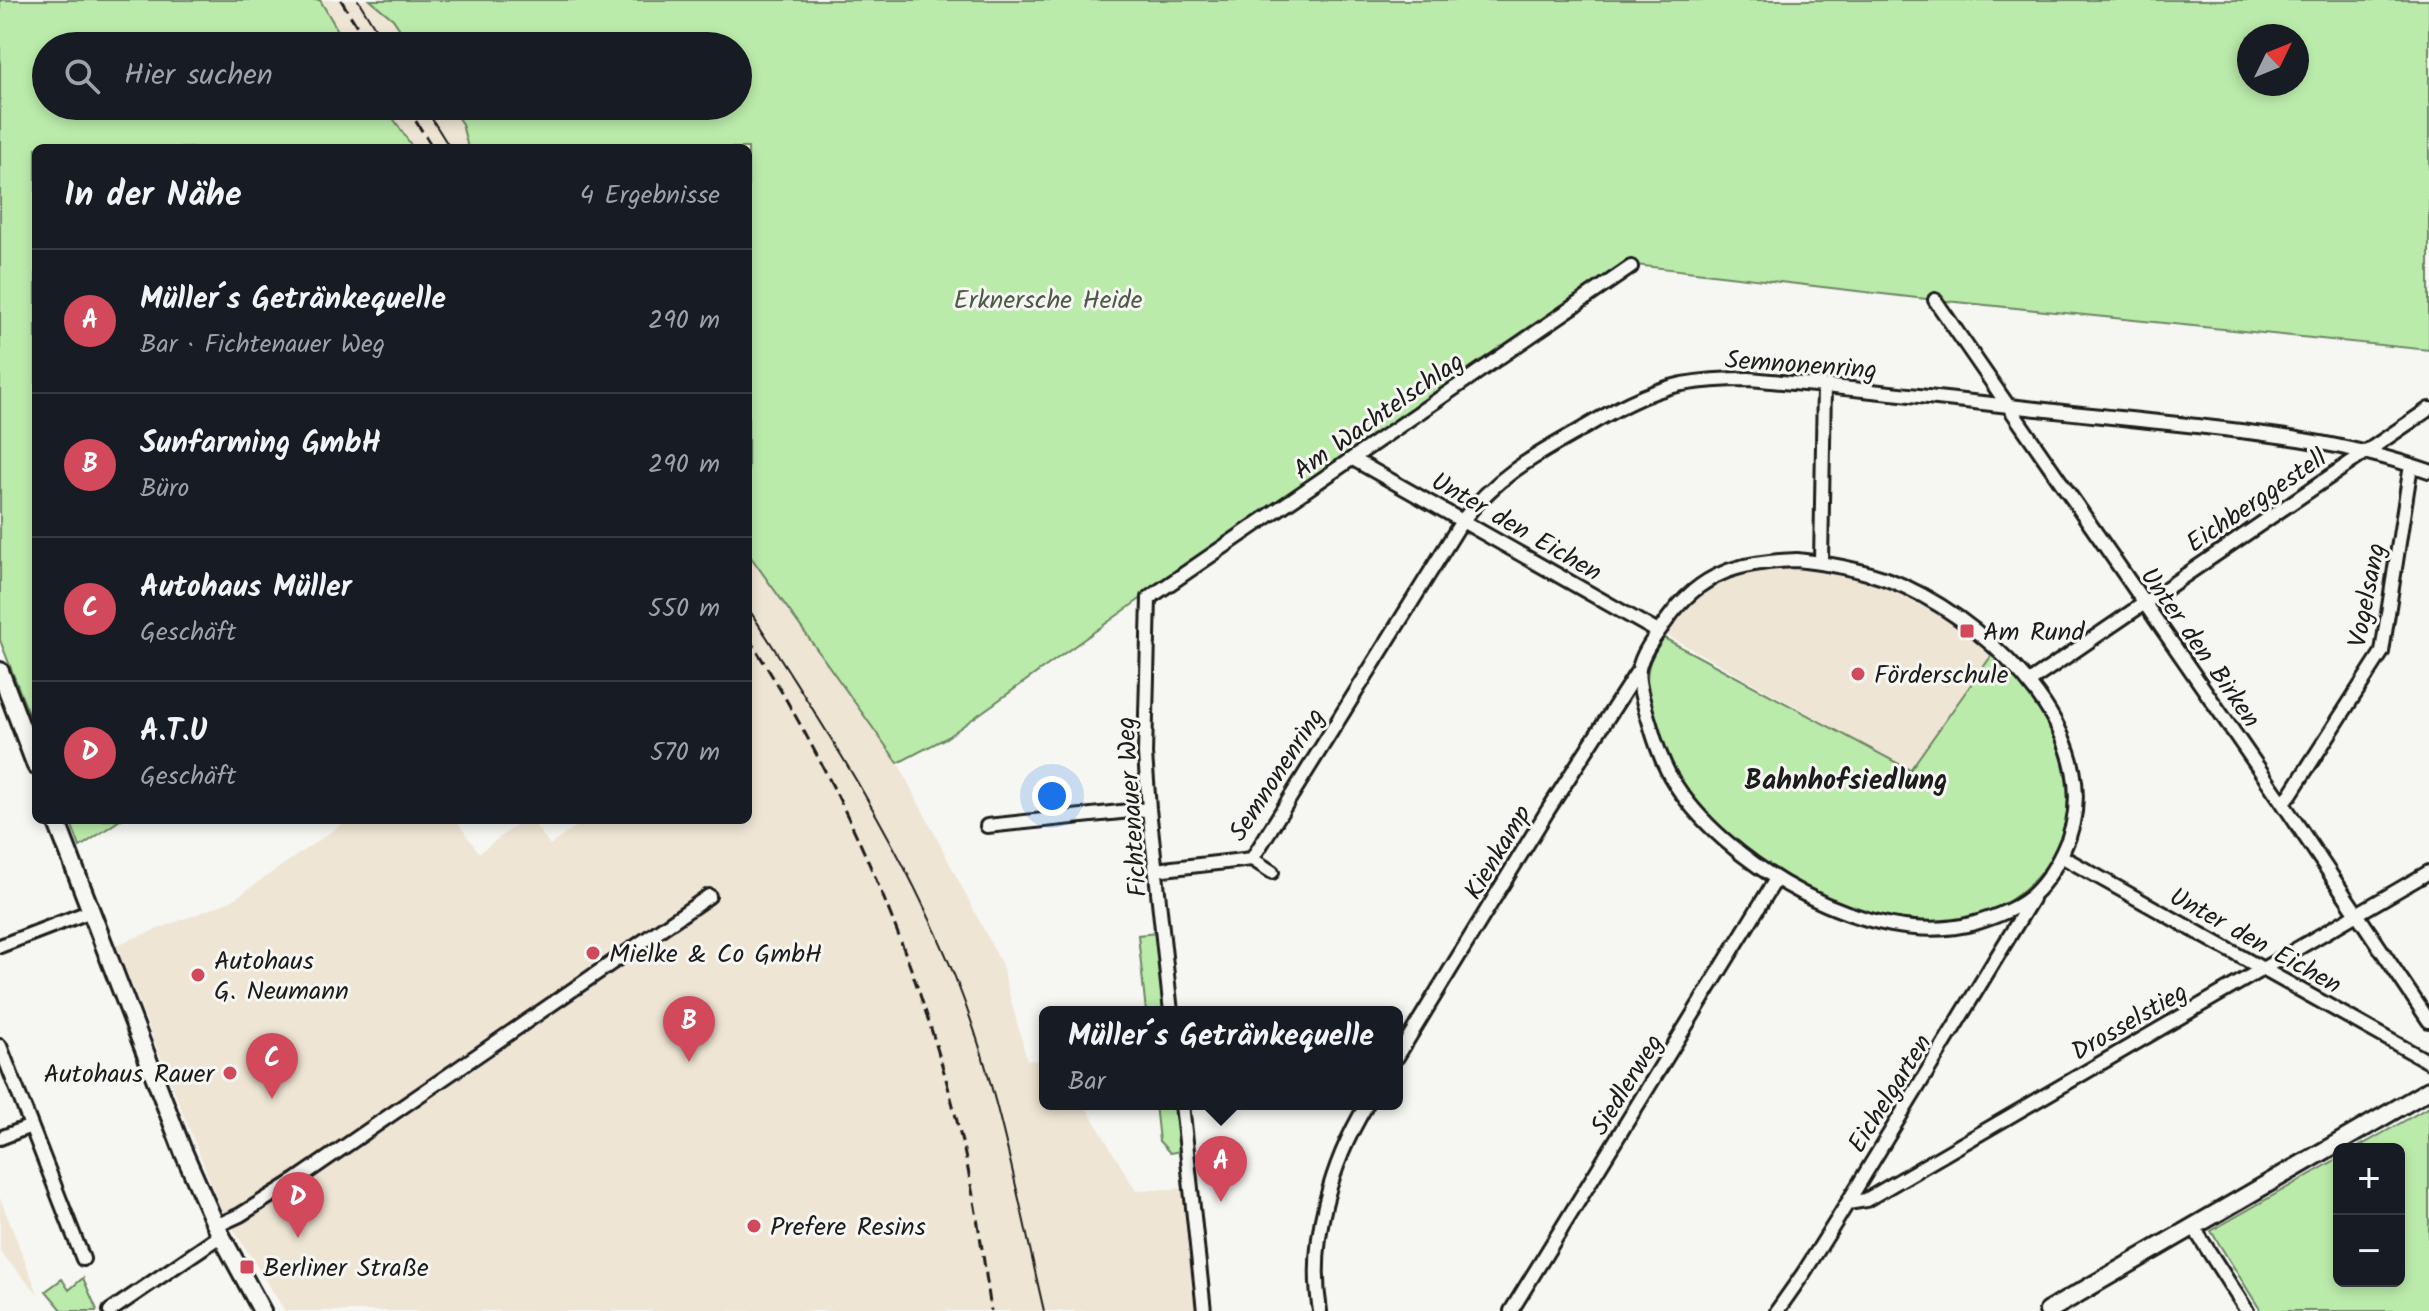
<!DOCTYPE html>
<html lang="de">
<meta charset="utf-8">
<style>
body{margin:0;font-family:Kalam,sans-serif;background:#242831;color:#f1f3f6}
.controls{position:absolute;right:24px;bottom:24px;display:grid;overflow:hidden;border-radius:12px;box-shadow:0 4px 12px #0003}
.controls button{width:72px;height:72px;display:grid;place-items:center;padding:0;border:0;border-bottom:2px solid #363941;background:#171b24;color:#f1f3f6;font:40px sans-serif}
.compass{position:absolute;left:2237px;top:24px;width:72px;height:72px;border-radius:50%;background:#171b24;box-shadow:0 4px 12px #0003;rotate:47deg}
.you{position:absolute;left:1052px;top:796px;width:28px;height:28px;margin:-20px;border:6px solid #fff;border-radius:50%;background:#1a73e8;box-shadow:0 0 0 12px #1a73e833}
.badge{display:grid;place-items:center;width:52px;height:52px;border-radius:50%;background:#d1495b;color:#fff;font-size:26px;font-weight:700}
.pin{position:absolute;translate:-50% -66px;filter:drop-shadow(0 2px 4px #0008)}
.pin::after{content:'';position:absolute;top:42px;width:28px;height:24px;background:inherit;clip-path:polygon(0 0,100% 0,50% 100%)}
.popup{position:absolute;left:1039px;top:1006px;width:364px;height:104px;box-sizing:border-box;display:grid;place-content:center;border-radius:12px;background:#171b24;filter:drop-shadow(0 2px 6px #0005);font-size:26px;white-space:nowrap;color:#9ea1a6}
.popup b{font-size:30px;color:#f1f3f6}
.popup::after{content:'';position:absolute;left:50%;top:100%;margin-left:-16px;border:16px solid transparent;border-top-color:#171b24}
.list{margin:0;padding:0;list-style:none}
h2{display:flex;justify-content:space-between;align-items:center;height:104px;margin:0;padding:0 32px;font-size:34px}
h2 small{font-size:26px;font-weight:400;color:#9ea1a6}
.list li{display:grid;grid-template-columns:52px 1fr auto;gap:24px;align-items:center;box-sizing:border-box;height:144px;padding:0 32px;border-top:2px solid #363941}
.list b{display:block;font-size:30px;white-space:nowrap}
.list p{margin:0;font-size:26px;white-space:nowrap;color:#9ea1a6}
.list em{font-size:26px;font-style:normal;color:#9ea1a6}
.icon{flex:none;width:44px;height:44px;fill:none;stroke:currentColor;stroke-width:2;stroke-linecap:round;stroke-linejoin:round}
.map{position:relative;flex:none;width:2429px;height:1311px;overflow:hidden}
.search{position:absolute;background:#171b24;box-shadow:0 4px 12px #0003;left:32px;top:32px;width:720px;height:88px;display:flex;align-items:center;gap:20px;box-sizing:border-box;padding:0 28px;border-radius:44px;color:#9ea1a6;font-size:30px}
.panel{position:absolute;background:#171b24;box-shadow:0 4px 12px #0003;left:32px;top:144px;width:720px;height:680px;border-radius:12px}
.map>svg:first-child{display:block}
.built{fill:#eee5d4}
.green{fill:#bbebab;stroke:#6c8464;stroke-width:2;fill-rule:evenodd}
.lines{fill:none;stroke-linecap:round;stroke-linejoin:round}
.minor-casing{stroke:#1c1c1c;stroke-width:18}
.secondary-casing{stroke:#1c1c1c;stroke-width:22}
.minor{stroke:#f6f6f2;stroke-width:12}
.secondary{stroke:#f6f6f2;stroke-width:16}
.tram{stroke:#1c1c1c;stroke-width:2}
.rail{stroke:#1c1c1c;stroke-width:3;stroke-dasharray:12 6;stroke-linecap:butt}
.poi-dot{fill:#d1495b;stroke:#f6f6f2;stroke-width:3}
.labels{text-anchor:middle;stroke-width:6;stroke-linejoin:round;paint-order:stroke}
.park-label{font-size:26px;fill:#4c5a47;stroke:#f6f6f2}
.street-label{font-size:26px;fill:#1c1c1c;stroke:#f6f6f2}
.poi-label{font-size:26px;fill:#1c1c1c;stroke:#f6f6f2;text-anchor:start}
.neighbourhood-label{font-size:28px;font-weight:bold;fill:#1c1c1c;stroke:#f6f6f2}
</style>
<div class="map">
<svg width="2429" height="1311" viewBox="0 0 2429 1311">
<rect width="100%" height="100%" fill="#f6f6f2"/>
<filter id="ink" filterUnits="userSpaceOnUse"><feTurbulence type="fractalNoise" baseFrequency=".0125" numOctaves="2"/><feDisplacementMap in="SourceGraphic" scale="16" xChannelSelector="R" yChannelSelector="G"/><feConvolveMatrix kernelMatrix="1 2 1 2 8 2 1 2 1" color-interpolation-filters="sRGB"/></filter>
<g filter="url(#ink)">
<!-- built -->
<path class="built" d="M310 0H370L393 19 411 46H337Z
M374 106H450L462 124 468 148H399Z
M748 554 898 763 1001 963 1027 1060 1045 1061V1104H1084L1136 1191 1187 1188 1202 1311H285L222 1211 116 945 231 901 348 820H456L479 853 523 820H531L550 845 586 820H748V756L753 753 748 744Z
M1768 566H1806L1857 575 1879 584 1900 593 1956 626 1992 655 1910 770 1663 633 1694 596 1730 575Z
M0 1198 38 1294 0 1252Z"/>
<!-- green -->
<path class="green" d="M0 0H320L347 46H46V106H385L413 148H36V733L0 640Z
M370 0H2429V350L1917 298 1627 264 1143 597 946 738 898 763 748 553V148H468L462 124 450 106H738V46H411L393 19ZM2249 36H2297V84H2249Z
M1662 637 1910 770 1992 655C2001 663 2011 671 2019 680 2051 713 2071 767 2067 813 2064 842 2048 867 2028 886 1934 975 1765 885 1697 804 1677 780 1664 753 1655 723 1650 706 1645 688 1648 670 1649 659 1658 647 1662 637Z
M70 820H120L80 847Z
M1157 933 1165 1012H1146L1138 935Z
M1155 1104H1175L1181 1151 1170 1153 1159 1141Z
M2429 1107V1311H2261L2211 1231 2339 1158V1281H2399V1149H2355Z
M83 1278 97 1310 96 1311H63L46 1291 62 1279 69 1290Z"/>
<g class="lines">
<!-- minor casing -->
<g class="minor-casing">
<path id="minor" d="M1935 300 2282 802 2429 1021
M1353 459 1658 632
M1797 560C1834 564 1871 571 1906 587 1994 628 2116 744 2063 851 2042 895 2022 909 1975 923 1872 952 1722 865 1670 776 1661 759 1655 742 1650 724 1646 711 1636 681 1639 669 1642 652 1657 634 1667 620 1701 572 1740 562 1797 560Z
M1821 562 1824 386
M2029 682 2429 409
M2282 802 2290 795 2382 652 2411 465
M987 826 1149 809
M2061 856 2429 1062
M1252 859 1272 872
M1155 870 1252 859 1462 521C1498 475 1533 457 1582 429 1614 410 1645 392 1682 384 1704 380 1726 379 1749 379 1876 390 2003 406 2130 419 2231 430 2332 437 2429 471
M0 946 91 911
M1171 1012 1149 809 1145 754 1149 598 1631 267
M0 1046 83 1259
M1397 1057 1548 810 1637 672
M1182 1104 1204 1311
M0 1138 31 1126
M1848 1203 1866 1200 2429 872
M216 1226 240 1215 296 1180 709 896
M2195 1226 2199 1236 2247 1311
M110 1311 220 1236
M1320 1311C1308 1241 1331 1163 1367 1104
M1511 1311 1776 879
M1777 1311 1803 1274 1837 1220 2032 899"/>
</g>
<!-- secondary casing -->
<g class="secondary-casing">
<path id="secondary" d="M0 671 36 766
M56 820 183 1151 216 1226 262 1311
M2048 1311 2429 1090"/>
</g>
<!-- minor -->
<use href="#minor" class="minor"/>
<!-- secondary -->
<use href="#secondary" class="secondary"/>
<!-- tram -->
<path class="tram" d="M358 0 386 46
M424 106 450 148
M748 608C825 727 902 845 955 977 998 1085 1018 1199 1044 1311"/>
<!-- rail -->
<path class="rail" d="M341 0 369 46
M406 106 433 148
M748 637C849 795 924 972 965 1155 976 1207 984 1259 991 1311"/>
</g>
</g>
<!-- markers -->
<g class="poi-dot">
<rect x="1959" y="623" width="16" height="16" rx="4"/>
<circle cx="1858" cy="674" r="8"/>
<circle cx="593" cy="953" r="8"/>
<circle cx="198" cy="975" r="8"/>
<circle cx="230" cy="1073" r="8"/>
<circle cx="754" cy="1226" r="8"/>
<rect x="239" y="1259" width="16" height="16" rx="4"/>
</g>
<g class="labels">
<!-- park labels -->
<g class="park-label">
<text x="1048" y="308">Erknersche Heide</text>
</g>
<!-- street labels -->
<g class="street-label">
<text transform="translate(1801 364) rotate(4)" y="9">Semnonenring</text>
<text transform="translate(1378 415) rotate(-35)" y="9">Am Wachtelschlag</text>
<text transform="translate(2256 500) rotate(-34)" y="9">Eichberggestell</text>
<text transform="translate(1517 526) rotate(30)" y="9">Unter den Eichen</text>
<text transform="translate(2366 595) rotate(-79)" y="9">Vogelsang</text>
<text transform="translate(2201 647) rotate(55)" y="9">Unter den Birken</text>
<text transform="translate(1276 774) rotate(-57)" y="9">Semnonenring</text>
<text transform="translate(1131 807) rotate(-94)" y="9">Fichtenauer Weg</text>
<text transform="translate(1497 852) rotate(-59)" y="9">Kienkamp</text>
<text transform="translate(2256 940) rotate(29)" y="9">Unter den Eichen</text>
<text transform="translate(2129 1021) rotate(-30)" y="9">Drosselstieg</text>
<text transform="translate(1626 1084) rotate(-58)" y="9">Siedlerweg</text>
<text transform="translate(1889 1093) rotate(-58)" y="9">Eichelgarten</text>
</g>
<!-- poi labels -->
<g class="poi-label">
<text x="1983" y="640">Am Rund</text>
<text x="1874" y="683">Förderschule</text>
<text x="609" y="962">Mielke &amp; Co GmbH</text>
<text x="214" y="969">Autohaus<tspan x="214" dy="30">G. Neumann</tspan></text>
<text x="214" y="1082" text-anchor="end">Autohaus Rauer</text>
<text x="770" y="1235">Prefere Resins</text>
<text x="263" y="1276">Berliner Straße</text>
</g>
<!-- neighbourhood labels -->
<g class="neighbourhood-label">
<text x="1846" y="789">Bahnhofsiedlung</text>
</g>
</g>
</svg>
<div class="controls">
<button>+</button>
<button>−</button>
</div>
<svg class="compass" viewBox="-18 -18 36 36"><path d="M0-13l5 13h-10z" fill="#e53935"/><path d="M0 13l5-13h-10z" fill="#9ea1a6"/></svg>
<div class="you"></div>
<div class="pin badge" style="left:1221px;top:1202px">A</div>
<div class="popup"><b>Müller´s Getränkequelle</b>Bar</div>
<div class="pin badge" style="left:689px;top:1062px">B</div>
<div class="pin badge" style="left:272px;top:1099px">C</div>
<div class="pin badge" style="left:298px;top:1238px">D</div>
<div class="search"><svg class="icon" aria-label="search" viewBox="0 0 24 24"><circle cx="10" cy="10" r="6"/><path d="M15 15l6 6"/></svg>Hier suchen</div>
<section class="panel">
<h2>In der Nähe<small>4 Ergebnisse</small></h2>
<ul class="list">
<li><span class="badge">A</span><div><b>Müller´s Getränkequelle</b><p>Bar · Fichtenauer Weg</p></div><em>290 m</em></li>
<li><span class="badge">B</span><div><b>Sunfarming GmbH</b><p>Büro</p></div><em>290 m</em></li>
<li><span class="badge">C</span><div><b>Autohaus Müller</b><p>Geschäft</p></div><em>550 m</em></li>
<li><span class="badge">D</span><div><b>A.T.U</b><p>Geschäft</p></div><em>570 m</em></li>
</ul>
</section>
</div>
